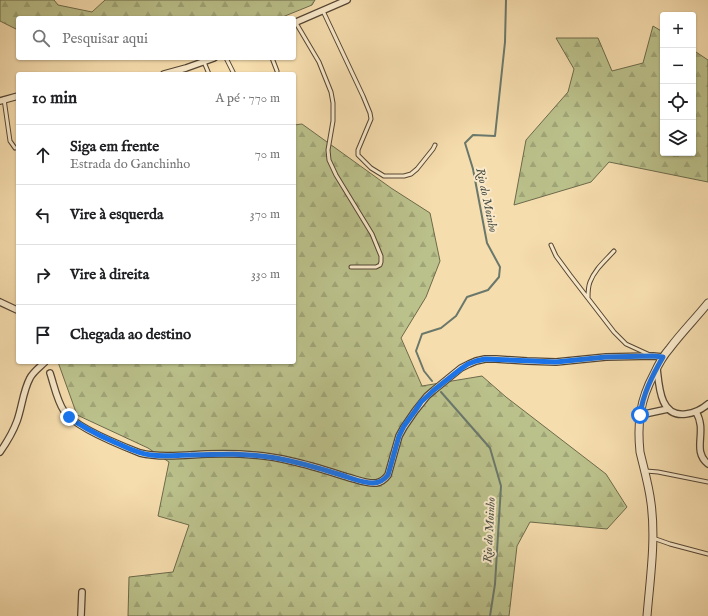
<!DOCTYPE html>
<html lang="pt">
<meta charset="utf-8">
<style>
body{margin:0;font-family:"IM FELL English",serif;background:#f6f6f6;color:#202124}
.controls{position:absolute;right:12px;top:12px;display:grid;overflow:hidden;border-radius:4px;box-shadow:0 1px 3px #0004}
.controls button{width:36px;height:36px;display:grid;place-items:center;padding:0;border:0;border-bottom:1px solid #e0e0e0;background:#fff;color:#202124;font:20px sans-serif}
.stop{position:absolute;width:12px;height:12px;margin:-9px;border:3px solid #1a73e8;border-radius:50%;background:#fff}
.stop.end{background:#1a73e8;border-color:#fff;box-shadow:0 1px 4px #0008}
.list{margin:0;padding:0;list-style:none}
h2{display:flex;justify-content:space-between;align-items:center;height:52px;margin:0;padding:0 16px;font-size:17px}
h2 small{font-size:13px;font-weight:400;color:#757577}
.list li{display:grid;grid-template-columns:26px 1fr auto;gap:12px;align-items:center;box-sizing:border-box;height:60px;padding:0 16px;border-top:1px solid #e0e0e0}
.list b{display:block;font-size:15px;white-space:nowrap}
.list p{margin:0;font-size:13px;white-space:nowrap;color:#757577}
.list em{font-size:13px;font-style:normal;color:#757577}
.icon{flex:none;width:22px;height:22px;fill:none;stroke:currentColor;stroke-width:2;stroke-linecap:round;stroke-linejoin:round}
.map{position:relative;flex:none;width:708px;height:616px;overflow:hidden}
.search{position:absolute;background:#fff;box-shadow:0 1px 3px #0004;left:16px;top:16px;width:280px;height:44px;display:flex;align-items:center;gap:10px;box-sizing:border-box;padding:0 14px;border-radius:4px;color:#757577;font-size:15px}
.panel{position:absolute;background:#fff;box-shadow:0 1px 3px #0004;left:16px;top:72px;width:280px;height:292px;border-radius:4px}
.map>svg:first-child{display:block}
.forest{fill:url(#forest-firs);stroke:#6c6a4b}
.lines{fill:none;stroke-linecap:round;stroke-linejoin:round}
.stream{stroke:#6a786c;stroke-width:2}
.service-casing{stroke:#544634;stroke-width:5}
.minor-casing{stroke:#544634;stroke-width:8}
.tertiary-casing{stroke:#544634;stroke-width:9}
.service{stroke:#f9e9ca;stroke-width:3}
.minor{stroke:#f9e9ca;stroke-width:5.5}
.tertiary{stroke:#f9e9ca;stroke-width:7}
.route{stroke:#1a73e8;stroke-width:5}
.labels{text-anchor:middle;stroke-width:4;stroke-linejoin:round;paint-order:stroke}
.water-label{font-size:12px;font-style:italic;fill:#4a4e43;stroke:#f9e9ca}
</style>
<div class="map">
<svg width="708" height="616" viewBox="0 0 708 616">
<defs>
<pattern id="forest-firs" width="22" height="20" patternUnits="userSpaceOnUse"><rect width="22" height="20" fill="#bbc18b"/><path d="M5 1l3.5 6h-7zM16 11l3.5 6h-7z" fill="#a0a577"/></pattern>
</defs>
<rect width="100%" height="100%" fill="#f6ddae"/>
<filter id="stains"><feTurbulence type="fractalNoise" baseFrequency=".005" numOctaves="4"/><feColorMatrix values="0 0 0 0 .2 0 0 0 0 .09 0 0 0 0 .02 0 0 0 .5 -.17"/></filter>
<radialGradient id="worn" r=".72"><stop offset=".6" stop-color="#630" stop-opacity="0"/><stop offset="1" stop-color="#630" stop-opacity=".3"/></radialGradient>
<!-- forest -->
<path class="forest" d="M0 0H54L58 5 92 12 105 0H315L312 5 280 18H18V30L0 21Z
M653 26 663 32V153H693V50L708 60V182L609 162 591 182 514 205 526 140 568 92 574 69 556 38H598L612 71 643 63Z
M302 124 391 188 430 213 440 261 426 297 401 338 422 386 482 376 506 397 606 474 627 507 607 529 530 522 517 546 509 616H128L129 577 173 572 189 525 158 516 169 462 148 448 77 415 58 362H294V125Z"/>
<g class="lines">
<!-- stream -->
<path class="stream" d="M432 381 424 371 416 351 422 334 441 328 456 316 467 297 488 290 499 277 500 267 487 243 473 169 465 143 473 135 495 136 505 42 506 0
M441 392 490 448 501 486 495 584 490 616"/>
<!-- service casing -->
<g class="service-casing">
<path id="service" d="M323 11 363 96 370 113 371 119 358 150V155L371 168 384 176H404L411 174 417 169 433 149 435 145
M296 23 319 62 331 92 333 103V121L328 150 329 160 336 175 372 234 381 256V262L380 265 376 267H351
M226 58 234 74
M272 58 277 71
M204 62 209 74
M4 99 10 141 15 148
M551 245 556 256 570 275 614 332 626 344 650 355
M588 298C588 292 588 287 590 282 595 269 605 261 614 251
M646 471 658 472 708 482
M653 538 670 544 708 554"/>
</g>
<!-- minor casing -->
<g class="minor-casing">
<path id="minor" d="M294 23 347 0
M164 74 186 68 214 58
M0 101 18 96
M0 302 17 310
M657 368C659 386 660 418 686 414 694 413 701 410 708 404
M50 373C54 385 57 401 64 411 74 427 122 446 140 453 161 458 185 455 207 454 235 453 263 454 291 461 310 465 328 471 347 477 356 479 366 484 376 483 382 482 385 479 388 475L399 436 404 427 415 411 427 396 434 390 461 368 469 364 476 361 485 359H496L527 361 556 362 606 357 653 356 663 357
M696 412C708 432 691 450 708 464
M640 415 668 409
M0 452C7 442 13 432 17 421 22 407 23 391 30 378 33 372 40 367 45 362
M81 616 82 592"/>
</g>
<!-- tertiary casing -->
<g class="tertiary-casing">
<path id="tertiary" d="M647 616C650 579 656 540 651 503 649 486 644 469 640 452 637 423 640 400 654 374 658 365 663 356 670 348 682 332 696 318 708 303"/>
</g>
<!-- service -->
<use href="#service" class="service"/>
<!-- minor -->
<use href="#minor" class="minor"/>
<!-- tertiary -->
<use href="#tertiary" class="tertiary"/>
</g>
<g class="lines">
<!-- route -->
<path class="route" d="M69 417C83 428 98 435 114 442 126 447 138 454 151 455 164 457 178 455 191 455 219 454 248 453 276 458 298 462 319 468 341 475 351 478 362 483 373 483 380 483 384 480 388 475L399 436 404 426 415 411 421 402 434 390 462 368 468 364 476 361 485 359 556 362 606 357 653 356 663 357C652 376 643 394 640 415"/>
</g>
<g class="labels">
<!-- water labels -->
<g class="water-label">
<text transform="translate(487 200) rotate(78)" y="4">Rio do Moinho</text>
<text transform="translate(489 530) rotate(-87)" y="4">Rio do Moinho</text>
</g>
</g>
<rect width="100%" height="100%" filter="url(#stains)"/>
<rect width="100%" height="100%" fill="url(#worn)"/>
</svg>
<div class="controls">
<button>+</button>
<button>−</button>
<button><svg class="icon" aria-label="locate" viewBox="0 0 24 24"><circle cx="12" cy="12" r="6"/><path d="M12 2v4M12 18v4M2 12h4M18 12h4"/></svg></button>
<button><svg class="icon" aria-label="layers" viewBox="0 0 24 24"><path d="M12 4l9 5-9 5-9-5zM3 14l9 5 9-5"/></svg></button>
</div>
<div class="stop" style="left:640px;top:415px"></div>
<div class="stop end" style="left:69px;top:417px"></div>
<div class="search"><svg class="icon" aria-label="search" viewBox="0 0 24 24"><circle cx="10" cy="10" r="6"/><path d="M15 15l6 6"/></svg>Pesquisar aqui</div>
<section class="panel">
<h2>10 min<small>A pé · 770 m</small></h2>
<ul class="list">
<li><svg class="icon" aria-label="ahead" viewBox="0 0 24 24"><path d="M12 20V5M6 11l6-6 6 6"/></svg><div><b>Siga em frente</b><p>Estrada do Ganchinho</p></div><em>70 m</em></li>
<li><svg class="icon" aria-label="left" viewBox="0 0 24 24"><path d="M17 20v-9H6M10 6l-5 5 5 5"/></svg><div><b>Vire à esquerda</b></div><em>370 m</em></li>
<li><svg class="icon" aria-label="right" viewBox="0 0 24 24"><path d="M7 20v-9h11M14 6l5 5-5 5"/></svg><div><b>Vire à direita</b></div><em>330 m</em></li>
<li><svg class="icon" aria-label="arrive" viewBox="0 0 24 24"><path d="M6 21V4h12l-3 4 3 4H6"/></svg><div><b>Chegada ao destino</b></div></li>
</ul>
</section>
</div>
